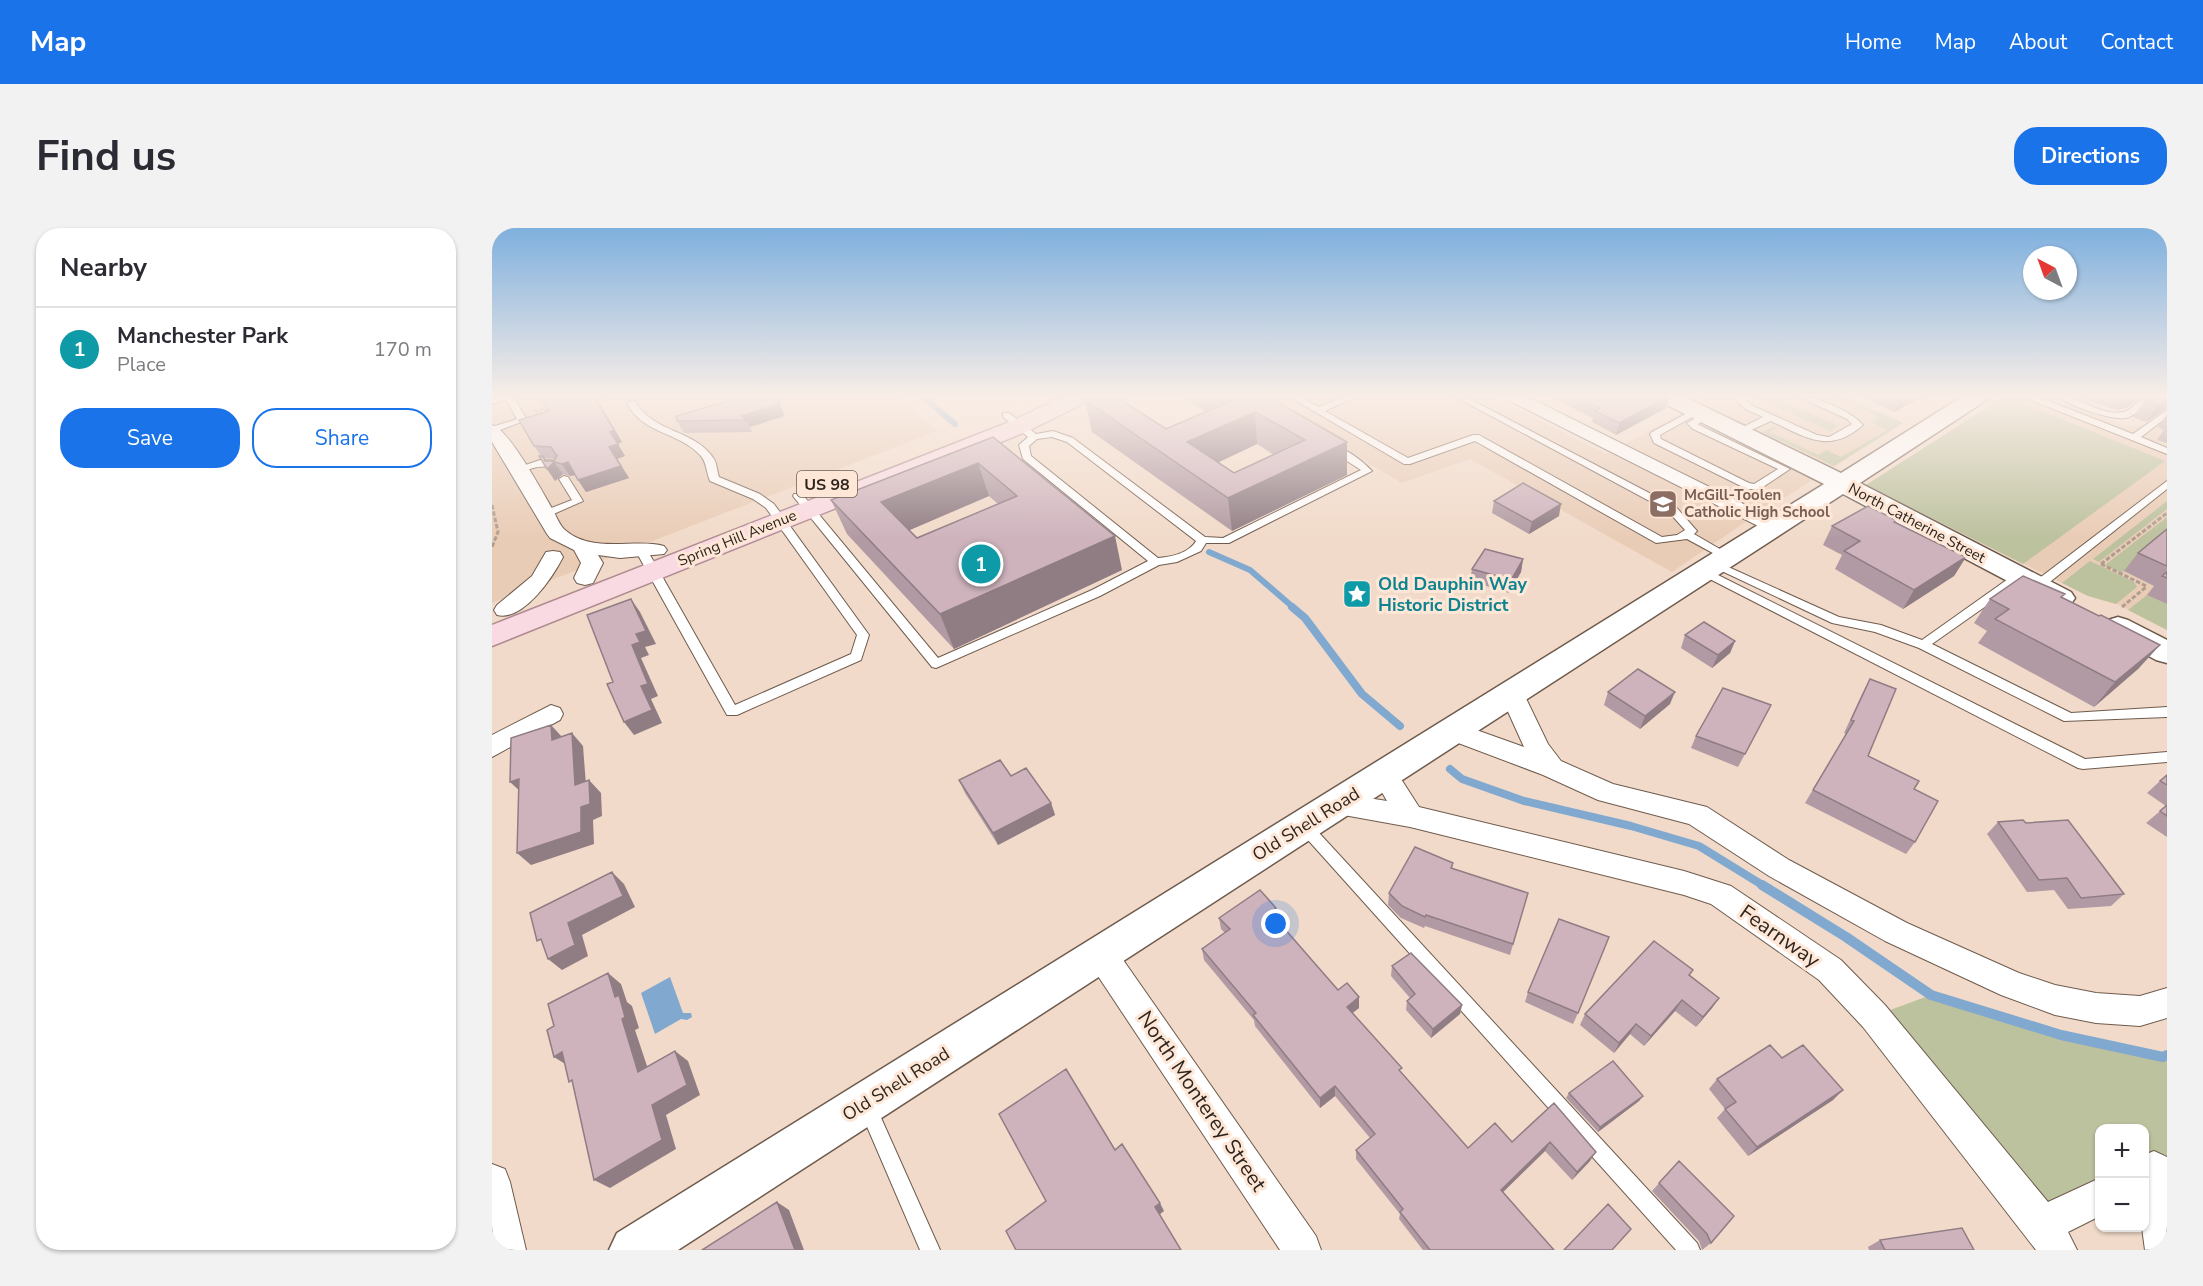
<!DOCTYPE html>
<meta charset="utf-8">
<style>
body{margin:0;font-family:"Nunito Sans",sans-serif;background:#f2f2f3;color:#2b2b33}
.controls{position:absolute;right:18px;bottom:18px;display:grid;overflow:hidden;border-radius:12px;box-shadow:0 2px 4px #0004}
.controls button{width:54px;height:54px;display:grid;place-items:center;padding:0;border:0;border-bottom:2px solid #e1e1e2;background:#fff;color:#2b2b33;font:30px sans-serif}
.compass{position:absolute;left:1531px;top:18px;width:54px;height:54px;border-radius:50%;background:#fff;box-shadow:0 2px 4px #0004;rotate:319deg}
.you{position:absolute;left:784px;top:696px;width:21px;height:21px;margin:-15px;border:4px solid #fff;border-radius:50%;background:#1a73e8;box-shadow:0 0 0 9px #1a73e833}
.badge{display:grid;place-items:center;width:39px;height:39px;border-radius:50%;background:#1a73e8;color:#fff;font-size:20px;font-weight:700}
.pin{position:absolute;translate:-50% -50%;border:3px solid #fff;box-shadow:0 2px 6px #0006}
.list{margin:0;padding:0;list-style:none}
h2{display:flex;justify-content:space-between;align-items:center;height:78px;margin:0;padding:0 24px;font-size:26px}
h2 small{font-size:20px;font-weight:400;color:#7c7c81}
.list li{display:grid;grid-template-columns:39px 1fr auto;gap:18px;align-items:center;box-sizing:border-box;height:84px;padding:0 24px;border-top:2px solid #e1e1e2}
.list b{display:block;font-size:22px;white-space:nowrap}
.list p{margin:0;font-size:20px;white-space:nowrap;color:#7c7c81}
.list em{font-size:20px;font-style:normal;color:#7c7c81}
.actions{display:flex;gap:12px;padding:18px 24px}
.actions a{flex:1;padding:14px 0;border:2px solid #1a73e8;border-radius:24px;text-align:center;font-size:21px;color:#1a73e8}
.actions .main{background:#1a73e8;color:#fff}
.map{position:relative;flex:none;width:1675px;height:1022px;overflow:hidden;border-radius:24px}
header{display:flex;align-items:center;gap:36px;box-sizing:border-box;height:84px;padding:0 30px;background:#1a73e8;color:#fff}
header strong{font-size:28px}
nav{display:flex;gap:33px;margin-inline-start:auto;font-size:21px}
.intro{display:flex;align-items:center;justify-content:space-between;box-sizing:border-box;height:144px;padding:0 36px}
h1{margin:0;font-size:42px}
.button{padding:15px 27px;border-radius:24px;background:#1a73e8;color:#fff;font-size:21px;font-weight:700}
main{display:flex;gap:36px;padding:0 36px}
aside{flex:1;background:#fff;border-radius:24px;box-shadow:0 2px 4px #0004}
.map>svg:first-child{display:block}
.built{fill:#e9ccb6}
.green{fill:#bcc19e}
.water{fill:#81a9cf}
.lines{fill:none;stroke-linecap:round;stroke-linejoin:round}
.stream-far2{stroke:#81a9cf;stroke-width:6}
.stream-far1{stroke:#81a9cf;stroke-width:8}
.stream{stroke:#81a9cf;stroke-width:10}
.service-casing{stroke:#6f5b4d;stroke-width:2}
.minor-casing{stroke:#6f5b4d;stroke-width:2}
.tertiary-casing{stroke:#6f5b4d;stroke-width:3}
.primary-casing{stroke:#b08b91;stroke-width:3}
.path{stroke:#b09d90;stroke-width:3;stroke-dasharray:4.5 2;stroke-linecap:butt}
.service{fill:#fff;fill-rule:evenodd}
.minor{fill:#fff;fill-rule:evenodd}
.tertiary{fill:#fff;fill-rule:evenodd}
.primary{fill:#fadae2;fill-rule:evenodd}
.wall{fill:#b19aa3;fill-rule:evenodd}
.shaded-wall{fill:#907d84}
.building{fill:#ceb3bd;stroke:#907d84;stroke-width:1.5;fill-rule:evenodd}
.labels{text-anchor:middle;stroke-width:6;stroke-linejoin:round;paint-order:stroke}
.far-education-label{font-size:15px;font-weight:bold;fill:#785e54;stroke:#fee7d6;text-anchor:start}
.far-street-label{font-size:15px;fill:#2e251f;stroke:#fee7d6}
.shield{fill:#fee7d6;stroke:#6c5f56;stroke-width:1.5}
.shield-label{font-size:16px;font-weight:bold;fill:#2e251f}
.culture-label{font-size:18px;font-weight:bold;fill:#0d838f;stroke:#fee7d6;text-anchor:start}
.street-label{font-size:18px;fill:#2e251f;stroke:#fee7d6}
.near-street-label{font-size:21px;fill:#2e251f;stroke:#fee7d6}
</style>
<header>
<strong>Map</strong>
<nav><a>Home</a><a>Map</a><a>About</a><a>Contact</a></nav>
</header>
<div class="intro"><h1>Find us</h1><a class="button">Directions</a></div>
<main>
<aside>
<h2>Nearby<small></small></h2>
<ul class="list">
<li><span class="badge" style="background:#0f9aa8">1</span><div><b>Manchester Park</b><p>Place</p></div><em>170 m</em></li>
</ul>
<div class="actions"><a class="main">Save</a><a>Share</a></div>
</aside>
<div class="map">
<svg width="1675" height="1022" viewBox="0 0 1675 1022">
<rect width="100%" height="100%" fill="#f1dac9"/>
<!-- built -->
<path class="built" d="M0 168H404L445 203 0 375Z
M763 168H999L1114 226 1187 186 1214 168H1349L1411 195 1249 297 1180 344 978 231 910 255Z
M1513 168H1556L1633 198H1649L1675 179V402L1605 365 1596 368 1374 257Z"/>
<!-- green -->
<path class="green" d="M1270 168H1278L1346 198 1338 203 1266 170Z
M1339 168H1349L1411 195 1342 238 1270 204 1282 198 1285 200 1278 204 1326 227 1335 222 1349 229 1396 202 1379 194 1386 189Z
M1513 168 1673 233 1531 336 1374 257Z
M1675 273V281L1607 334 1601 331Z
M1675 289V308L1630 345 1613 337Z
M1598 333 1642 354 1645 359 1624 376 1596 368 1570 355Z
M1655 367 1675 376V402L1636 382Z
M1439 767 1569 807 1671 829 1675 833V930L1653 946 1652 900H1608L1607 968 1550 997 1382 788Z"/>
<!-- water -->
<path class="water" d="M178 749 191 785H199L200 789 195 792 189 791 163 806 149 765Z"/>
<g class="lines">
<!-- stream-far2 -->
<path class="stream-far2" d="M430 168 463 196
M717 324 758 342 802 380"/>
<!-- stream-far1 -->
<path class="stream-far1" d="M800 379 813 390 870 466 908 498
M958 541 970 551 1032 573 1139 598 1207 618 1272 658"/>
<!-- stream -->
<path class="stream" d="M1270 657 1354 709 1439 767 1569 807 1671 829 1675 827"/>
<!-- service casing -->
<g class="service-casing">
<path id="service" d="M9 168H21L35 192 0 205V199L25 191 14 172 0 176V170Z
M796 168H806L827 179 854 168H865L833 183 916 230 981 207H987L1170 309 1185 307 1193 302 1176 283 962 168H972L1184 279 1205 303 1202 306 1240 328 1238 330H1230L1195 311 1164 315 983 213 918 236H912Z
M1251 168H1261L1255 173 1259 177 1325 207 1337 209 1360 196 1355 191 1305 168C1324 168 1358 182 1371 197 1337 227 1313 209 1279 193L1248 207 1243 204 1245 202 1271 189 1253 181 1246 174V170Z
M1533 168H1544L1641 206 1675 182V189L1649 209 1675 220V226L1534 170Z
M1566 168C1586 168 1612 189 1631 184 1644 181 1646 167 1663 168 1657 175 1646 185 1637 189 1624 195 1575 177 1566 168Z
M137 173H143C162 206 203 201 222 231 225 236 225 243 227 249L268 266 282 276 377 407 369 432 245 487H235L146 327 148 325 152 324 158 327 243 477 359 426 365 407 274 280 261 271 218 253C214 244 215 234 208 227 187 204 150 206 135 175Z
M1203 181 1211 183 1168 207 1169 211 1257 255 1262 256 1286 241 1201 201 1195 195 1214 184 1219 187 1206 196 1207 197 1298 241 1268 261H1255L1162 215 1158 206 1160 204Z
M511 185H517L544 206 561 203 581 210 713 309 731 310 869 242 836 221V217C849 216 871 233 880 243L737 315H714L709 323 685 334 667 337 608 368 444 440 440 439 301 268 302 266H310L446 430 600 362 656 333 531 231 527 217 536 209 511 189ZM560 209 575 214 704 313C697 325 679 329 666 330L539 228 537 218 545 211Z
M48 232 67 233 71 239 66 242C53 235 42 240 27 244L22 241Z
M72 248 76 249 91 273 57 288H49V284L80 272 67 251Z
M1675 253V261L1549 361H1541V355Z
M1223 333 1347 389 1389 397 1430 412 1523 346H1531V352L1440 416 1579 485 1675 479V489L1572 493 1427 420 1383 404 1340 395 1219 338V334Z
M1212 340 1593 531 1675 524V534L1591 541 1586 540 1208 346V342Z
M812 592 817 594 1205 1015 1208 1022H1184L807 602 805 598 807 594Z
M376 871 382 874 448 1022H428L367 880 370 874Z"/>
</g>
<!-- minor casing -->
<g class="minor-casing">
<path id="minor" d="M1014 168H1034L1288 294 1291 298 1288 302H1274L1016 172Z
M0 197C17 201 51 265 61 282 64 288 68 298 73 302 100 326 143 310 172 318L175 322 172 326 128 330 106 327 111 335 101 355 93 357 85 355 82 350 89 335 82 322 58 310 55 306 0 214Z
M61 323 68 324 71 329C61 349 31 394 5 387L2 382 5 377 40 348 54 324Z
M1020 457 1029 460 1056 516 1069 533 1121 556 1215 579 1297 632 1415 695 1527 745 1563 757 1604 765 1648 768 1675 760V790L1648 798 1604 795 1563 787 1509 767 1393 713 1277 648 1197 596 1106 572 1051 547 953 510 949 503 953 496 962 494 1032 519 1008 466 1011 460Z
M59 477 68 480 71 486 68 492 0 529V507Z
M893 537 902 540 927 579 1192 643 1239 658 1349 732 1393 777 1556 974 1608 950V988L1576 1004 1585 1022H1544L1371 799 1327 752 1219 676 1192 667 918 599 835 584 831 576 835 568 845 565 895 573 880 547 884 540Z
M609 712 620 716 824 1008 829 1022H788L598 736 594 726 598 716Z
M1662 923 1675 929V1022H1653L1650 1000H1652V927Z
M0 936 13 941 18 954 34 1022H0Z"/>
</g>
<!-- tertiary casing -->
<g class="tertiary-casing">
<path id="tertiary" d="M1164 168H1191L1349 245 1471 168H1496L1493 173 1368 255 1579 364 1583 370 1579 376 1569 379 1559 376 1351 266 186 1022H117L125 1005 1332 256 1167 173Z
M1626 389 1636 392 1675 412V435L1664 432 1616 406 1611 399 1616 392Z"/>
</g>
<!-- primary casing -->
<g class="primary-casing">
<path id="primary" d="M572 168H599L596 173 536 203 0 418V397L520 193Z"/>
</g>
<!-- path -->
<path class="path" d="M42 181 44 183 53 180 57 187
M0 277 6 304 0 319
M1609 336 1675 285
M1609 336 1654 358
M1630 379 1654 359"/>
<!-- service -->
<use href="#service" class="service"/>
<!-- minor -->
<use href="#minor" class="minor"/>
<!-- tertiary -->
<use href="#tertiary" class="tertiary"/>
<!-- primary -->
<use href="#primary" class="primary"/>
</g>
<!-- wall -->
<path class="wall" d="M689 168H775L855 214V247L740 303 600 204 593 172 674 201 714 184ZM765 216 782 227 742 245 726 234Z
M1056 168H1177L1174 180 1124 207 1100 194 1101 190Z
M1370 168H1432L1402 184Z
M1584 168H1652L1634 180 1624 182Z
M1675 168V180L1654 194 1641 189 1653 172Z
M114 170 105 172 130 214 125 216 133 228 125 231 137 250 94 264 83 247 78 248 71 246 63 253 49 228 42 218 57 183ZM52 230 64 231 62 233H54Z
M287 171 292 188 258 199 260 204 192 205 185 193Z
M1675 186V215L1665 212 1672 202 1666 199Z
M501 209 630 342 462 421 355 306 339 272ZM497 268 506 276 425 310 417 302Z
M1002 273 1067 288 1037 306 1000 285Z
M1404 292 1403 294 1474 329 1462 348 1411 381 1343 341 1350 327 1331 317 1340 298Z
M1675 301V376L1655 367 1662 358 1632 343 1646 325Z
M1031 331 1029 344 1017 365 978 353 980 341Z
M1570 370 1607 388 1668 417 1646 441 1602 479 1486 415 1495 403 1482 395 1498 371Z
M1193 407 1243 413 1238 425 1220 440 1189 420Z
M1378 451 1376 528 1422 561 1423 614 1414 626 1313 575 1354 506 1352 505 1371 464Z
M1116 464 1178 476 1148 501 1112 477Z
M1279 477 1246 539 1199 520 1204 508Z
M1675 547V609L1654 595 1674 578 1655 565 1668 553Z
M467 552 559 575 563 587 506 617 473 565Z
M1506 594 1534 595 1632 666 1619 678 1576 681 1562 662 1535 664 1495 606Z
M961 635 960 641 1036 665 1018 727 933 698 932 700 909 690 896 677 897 665Z
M784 680V691L846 762 867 769V780L860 785 909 844 976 920 1020 914 1062 875 1098 933 1080 952 1053 923 1011 964 1062 1022H931L907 991 908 986 864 931V922L878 910 843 868 828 880 763 798 762 792 712 732 710 721 733 705 729 701 727 690Z
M900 738 970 777 968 786 939 810 914 782 915 773 918 770 899 748Z
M1198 747 1227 770 1220 780 1204 799 1183 783 1152 818 1138 806 1122 825 1088 797 1093 786Z
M1036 764 1086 785 1081 796 1033 774Z
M1290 830 1341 872 1256 928 1225 890 1233 881 1217 861 1225 851Z
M1077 865 1151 868 1147 873 1106 904 1074 870Z
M1187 933 1219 1015 1210 1022 1207 1013 1160 963Z
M1388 1012 1482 1022H1377L1376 1019Z"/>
<!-- shaded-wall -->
<path class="shaded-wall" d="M102 168H113L114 170 105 172 130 214 125 216 118 204Z
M284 168H285L287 171 292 188 258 199 254 192 250 188Z
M1178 168 1174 180 1124 207 1127 195Z
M1417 168H1432L1402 184 1408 172Z
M1634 168H1652L1634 180 1624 182Z
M1675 171V180L1654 194 1666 177Z
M763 184 765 216 702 246 695 214Z
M855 214V247L740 303 736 270Z
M126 216 133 228 125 231 137 250 94 264 86 252 117 219Z
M51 228 58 238 62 234 71 246 63 253 55 241 53 233Z
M76 234 84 247 78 248 70 236Z
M486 235 497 268 404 308 389 274Z
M1069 276 1067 288 1037 306 1040 294Z
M623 308 630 342 462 421 448 386Z
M1474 329 1462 348 1411 381 1422 362Z
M1031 331 1029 344 1017 365 1019 352Z
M139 371 148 384 164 416 153 419 157 427 149 430 166 468 159 471 170 495 142 507 132 494 149 458 140 417 144 406Z
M1243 413 1238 425 1220 440 1226 427Z
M1668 417 1646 441 1602 479 1623 454Z
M1183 464 1178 476 1148 501 1153 488Z
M59 497 71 510 60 512Z
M80 505 91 518 95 570 83 557Z
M27 551 31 566 18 554Z
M97 552 109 565 110 588 101 592 102 616 39 637 25 625 89 579Z
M559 575 563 587 506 617 501 605Z
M120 644 132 656 143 679 90 707 96 728 70 742 56 731 76 695Z
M784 680V691L778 684Z
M116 745 129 756 135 774 140 778 147 800 143 802 160 853 146 844Z
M867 769V780L854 790 855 779Z
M1227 770 1220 780 1204 799 1211 789Z
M1190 772 1183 783 1152 818 1159 808Z
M970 777 968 786 939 810 941 801Z
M1144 796 1138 806 1122 825 1127 815Z
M183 823 196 833 208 867 174 887 184 921 118 960 102 952 160 877Z
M70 824 78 839 62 829Z
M843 858V868L828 880V870Z
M1351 862 1341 872 1256 928 1265 919Z
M1151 868 1147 873 1106 904 1108 899Z
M1058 914 1053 923 1005 970 1009 962Z
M1104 924 1098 933 1080 952 1085 944Z
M285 974 297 982 312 1022H303Z
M668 975 672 983 667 987 663 979Z"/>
<!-- building -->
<path class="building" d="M47 168H102L122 202 118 204 126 216 117 219 129 238 86 252 76 234 70 236 62 234 55 241 47 228H51L53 233H62L65 228 59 219 42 218 27 192 57 183Z
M253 168H284L287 176 250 188 254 192 185 193 184 188Z
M604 168H623L674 201 744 171 737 168H775L855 214 736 270 593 172ZM763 184 813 212 742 245 695 214Z
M1082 168H1178L1127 195 1103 183 1108 180Z
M1398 168H1417L1408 172Z
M1659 168H1675V171L1666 177 1653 172Z
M501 209 623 308 448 386 339 272ZM486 235 525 268 425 310 389 274Z
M1031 255 1069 276 1040 294 1002 273Z
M1376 278 1404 292 1402 294 1474 329 1422 362 1352 323 1368 313 1340 298Z
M1675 301V338L1646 325Z
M993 321 1031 331 1019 352 980 341Z
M1675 344V350L1670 348Z
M1531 348 1573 366 1569 369 1607 388 1609 387 1668 417 1623 454 1503 391 1517 381 1498 371Z
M139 371 154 403 144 406 148 414 140 417 156 456 149 458 160 482 132 494 115 456 121 454 95 387Z
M1212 394 1243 413 1226 427 1193 407Z
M1146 441 1183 464 1153 488 1116 464Z
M1378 451 1404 461 1376 528 1427 553 1422 561 1446 573 1423 614 1321 562 1362 493 1359 492Z
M1231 460 1279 477 1253 526 1204 508Z
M59 497 60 512 80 505 83 557 97 552 98 576 89 579V604L25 625 27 551 18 554 19 510Z
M508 532 519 548 534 540 559 575 501 605 467 552Z
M1675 547V557L1668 553Z
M1675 577V588L1668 583Z
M1531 592 1534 595 1576 592 1632 666 1589 670 1575 650 1547 652 1506 594Z
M923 619 961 635 959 640 1036 665 1021 716 934 687 933 689 910 678 897 665Z
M120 644 131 668 76 695 83 717 56 731 49 711 45 713 38 685Z
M768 662 784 680 778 684 846 762 855 755 867 769 855 779 910 840 907 842 976 920 1003 895 1020 914 1062 875 1104 924 1085 944 1058 914 1009 962 1062 1022H938L908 984 911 981 864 922 883 906 843 858 828 870 761 787 764 785 710 721 738 701 727 690Z
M1067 691 1117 709 1086 785 1036 764Z
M1162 713 1201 742 1197 747 1227 770 1211 789 1190 772 1159 808 1144 796 1127 815 1093 786Z
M919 725 970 777 941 801 915 773 923 766 900 738Z
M116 745 123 769 127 767 133 789 130 791 146 844 183 823 195 857 160 877 170 912 102 952 80 852 77 854 70 824 62 829 55 802 62 798 56 776Z
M1278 817 1290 830 1311 817 1351 862 1265 919 1233 881 1244 874 1225 851Z
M1121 833 1151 868 1108 899 1077 865Z
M574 841 623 922 630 916 668 975 663 979 689 1022H524L514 1003 554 973 507 886Z
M1187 933 1242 988 1219 1015 1215 1006 1167 955Z
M285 974 303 1022H210Z
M1116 976 1139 1001 1120 1022H1072Z
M1470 1000 1482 1022H1393L1388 1012Z"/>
<!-- sky -->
<linearGradient id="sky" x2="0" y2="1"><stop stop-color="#7fb0de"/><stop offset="0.54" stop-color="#f9eee7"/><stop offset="1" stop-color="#f9eee7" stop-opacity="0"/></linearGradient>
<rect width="1675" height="311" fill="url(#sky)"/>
<!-- icons -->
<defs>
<g id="school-square" transform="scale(1.5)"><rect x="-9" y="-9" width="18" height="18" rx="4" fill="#8d6e63" stroke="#fee7d6"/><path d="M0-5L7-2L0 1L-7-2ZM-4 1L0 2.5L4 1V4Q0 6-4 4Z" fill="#fff"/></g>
<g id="sight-square" transform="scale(1.5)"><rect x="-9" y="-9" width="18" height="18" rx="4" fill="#0f9aa8" stroke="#fee7d6"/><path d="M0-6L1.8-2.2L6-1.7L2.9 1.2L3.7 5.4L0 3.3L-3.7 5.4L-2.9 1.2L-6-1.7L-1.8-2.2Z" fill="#fff"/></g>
</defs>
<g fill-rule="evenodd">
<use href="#school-square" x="1171" y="276"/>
<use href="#sight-square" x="865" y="366"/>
</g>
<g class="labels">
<!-- far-education labels -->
<g class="far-education-label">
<text x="1192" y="272">McGill-Toolen<tspan x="1192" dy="17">Catholic High School</tspan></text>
</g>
<!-- far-street labels -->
<g class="far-street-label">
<text transform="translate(1425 295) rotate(28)" y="5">North Catherine Street</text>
<text transform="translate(245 310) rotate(-22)" y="5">Spring Hill Avenue</text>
</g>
<!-- shield labels -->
<rect class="shield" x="305" y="243" width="60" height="26" rx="4.5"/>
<g class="shield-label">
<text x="335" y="262">US 98</text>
</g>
<!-- culture labels -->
<g class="culture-label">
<text x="886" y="362">Old Dauphin Way<tspan x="886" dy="21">Historic District</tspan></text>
</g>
<!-- street labels -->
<g class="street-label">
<text transform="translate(814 596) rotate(-32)" y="6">Old Shell Road</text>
<text transform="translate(404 856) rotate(-32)" y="6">Old Shell Road</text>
</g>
<!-- near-street labels -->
<g class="near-street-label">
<text transform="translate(1288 708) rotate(35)" y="7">Fearnway</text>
<text transform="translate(710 873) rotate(56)" y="7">North Monterey Street</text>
</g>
</g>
</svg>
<div class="controls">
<button>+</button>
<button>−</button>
</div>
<svg class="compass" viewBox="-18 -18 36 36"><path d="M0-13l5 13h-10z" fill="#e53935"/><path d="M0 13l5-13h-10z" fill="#7c7c81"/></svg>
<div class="you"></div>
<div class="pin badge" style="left:489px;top:336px;background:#0f9aa8">1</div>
</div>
</main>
